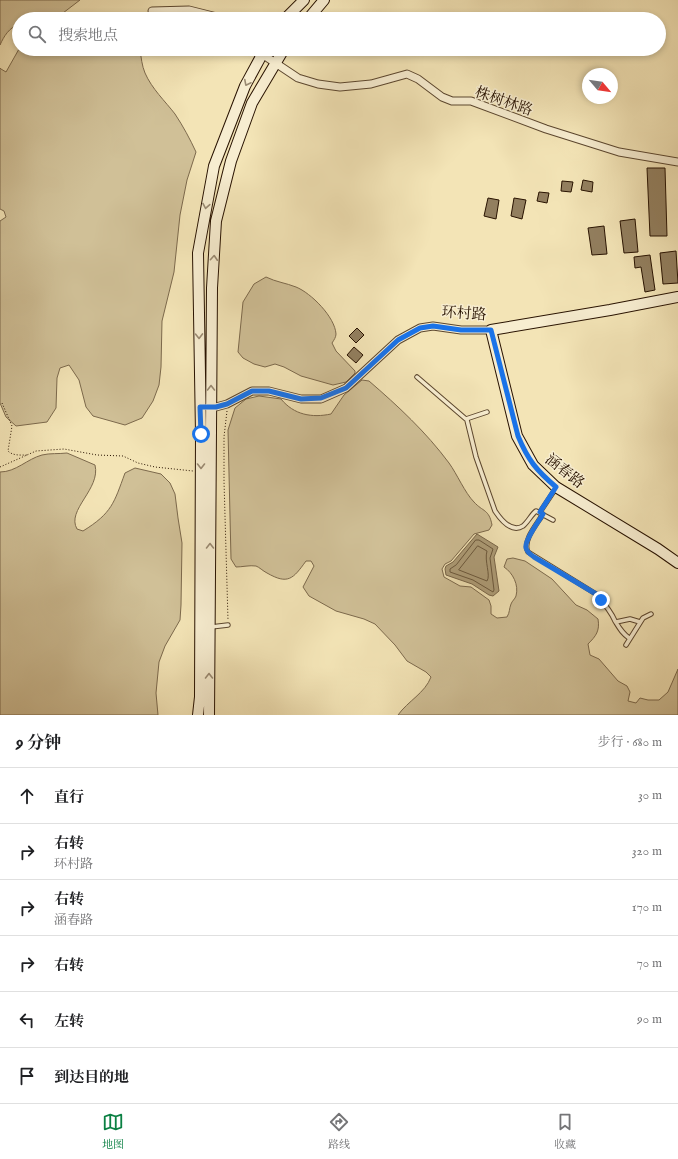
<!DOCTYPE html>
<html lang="zh">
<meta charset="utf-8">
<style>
body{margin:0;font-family:"IM FELL English","Noto Serif SC",serif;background:#f6f6f6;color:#202124}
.compass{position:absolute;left:582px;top:68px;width:36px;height:36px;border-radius:50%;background:#fff;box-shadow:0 2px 6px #0003;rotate:119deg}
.stop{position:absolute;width:12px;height:12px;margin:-9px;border:3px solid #1a73e8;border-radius:50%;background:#fff}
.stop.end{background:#1a73e8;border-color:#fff;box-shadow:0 1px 4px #0008}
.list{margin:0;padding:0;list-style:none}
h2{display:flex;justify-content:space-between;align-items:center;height:52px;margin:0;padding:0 16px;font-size:17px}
h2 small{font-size:13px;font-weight:400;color:#757577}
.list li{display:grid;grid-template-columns:26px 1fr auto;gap:12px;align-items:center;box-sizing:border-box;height:56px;padding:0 16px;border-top:1px solid #e0e0e0}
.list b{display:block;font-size:15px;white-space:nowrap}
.list p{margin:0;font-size:13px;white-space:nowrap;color:#757577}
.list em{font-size:13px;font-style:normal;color:#757577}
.icon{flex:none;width:22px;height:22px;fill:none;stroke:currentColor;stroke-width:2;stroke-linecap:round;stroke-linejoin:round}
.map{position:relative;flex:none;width:678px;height:715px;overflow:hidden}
.search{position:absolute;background:#fff;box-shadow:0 2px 6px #0003;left:12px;right:12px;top:12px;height:44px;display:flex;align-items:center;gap:10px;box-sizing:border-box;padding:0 14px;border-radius:22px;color:#757577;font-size:15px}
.sheet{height:388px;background:#fff}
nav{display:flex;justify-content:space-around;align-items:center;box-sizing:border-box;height:56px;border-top:1px solid #e0e0e0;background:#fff;font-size:11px;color:#757577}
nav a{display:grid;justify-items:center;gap:2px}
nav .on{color:#0b8043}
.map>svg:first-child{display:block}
.green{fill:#d0c097;stroke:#7c694c}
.water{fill:#ae9d78;stroke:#786548}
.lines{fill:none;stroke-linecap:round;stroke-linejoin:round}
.shore{stroke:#6b583c;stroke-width:1}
.building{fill:#927f5f;stroke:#281200}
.lane-casing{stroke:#5b462e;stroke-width:5.5}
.street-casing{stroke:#5b462e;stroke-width:9}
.secondary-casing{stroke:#281200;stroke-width:12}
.path{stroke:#281200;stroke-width:1;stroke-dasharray:1 2;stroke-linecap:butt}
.lane{stroke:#f7edd0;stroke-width:3.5}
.street{stroke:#f7edd0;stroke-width:7}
.secondary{stroke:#f7edd0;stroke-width:10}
.oneway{stroke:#9a8a72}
.route{stroke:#1a73e8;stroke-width:5}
.labels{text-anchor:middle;stroke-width:3;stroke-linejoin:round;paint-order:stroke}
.street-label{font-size:15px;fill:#281200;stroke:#f7edd0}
</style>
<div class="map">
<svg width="678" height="715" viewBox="0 0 678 715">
<rect width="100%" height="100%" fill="#f3e4b6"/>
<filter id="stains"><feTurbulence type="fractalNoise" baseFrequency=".005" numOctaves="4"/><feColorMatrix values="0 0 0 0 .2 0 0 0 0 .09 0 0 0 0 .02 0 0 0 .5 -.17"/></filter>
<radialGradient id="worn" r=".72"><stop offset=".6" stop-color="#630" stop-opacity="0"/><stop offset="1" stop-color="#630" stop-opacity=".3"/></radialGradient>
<!-- green -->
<path class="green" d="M0 0H80L63 13 48 19H19V24C9 28 4 36 0 45Z
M19 49H140C141 57 142 66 145 73 152 89 165 101 175 114 183 126 190 139 196 152L187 180 180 215 174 272 162 321 161 367 159 385 153 401 142 418 125 425 93 416 86 407 79 380 69 365 60 368 57 378 56 408 47 422 16 426 6 417 0 403V221L6 217 4 211 0 209V68L1 69 6 72Z
M266 277C276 282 286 283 296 287 311 293 335 317 336 334 336 337 334 340 332 343L336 351 355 371V373L346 382 333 385 301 376 284 367 275 364 265 367 254 364 243 358 238 352 243 302 254 284Z
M362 380 369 381C398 406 426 432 449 463 457 474 465 493 474 502 483 512 489 509 492 525L489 530 474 534 451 561 445 564 442 569 444 577 460 586 471 587 489 600 491 606V614L497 618 507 617C510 612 509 609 511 604 512 601 515 599 516 596 519 585 513 573 504 567L507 559 513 558 525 561 552 579 576 605 587 610 598 619C600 631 596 636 588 644L590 655 599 659 618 681 627 686 630 692 628 701 636 703 640 698 648 700H659L668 692 678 669V715H398C408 701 425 693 431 677L426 672 407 661 395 645 375 624 364 619 336 611 309 596 303 587 314 566 311 561H306C293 579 288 585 267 573 263 571 259 567 256 566 250 565 242 567 236 567L231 559 228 430 235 408 246 399 259 396 281 399C294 415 312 418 331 414L344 395Z
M67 453 95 465C101 489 66 510 77 529L83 531C112 513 114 503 125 473L135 468 161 474 170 483 175 494 178 518 182 543 181 605 180 620 165 646 159 662 156 693 158 715H0V472C16 472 27 459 42 455 50 453 59 454 67 453Z"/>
<!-- water -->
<path class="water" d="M477 534 498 547 494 557 499 591 493 596 489 595 472 584 446 575 445 569 446 566 453 562Z"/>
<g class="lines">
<!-- shore -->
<path class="shore" d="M476 540H479L493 549 490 558 494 590 493 592 473 580 450 572V569L456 565Z
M478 546 487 551C484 561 491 575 487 581L459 570Z"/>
</g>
<!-- building -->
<path class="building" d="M647 168H665L667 236H650Z
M583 180 593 182 592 192 581 190Z
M562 181 573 182 571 192 561 191Z
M539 192 549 193 547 203 537 201Z
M488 198 499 200 496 219 484 216Z
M514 198 526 200 522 219 511 216Z
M635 219 638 252 624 253 620 221Z
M604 226 607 254 592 255 588 228Z
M676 251 678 283 663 284 660 253Z
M650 255 655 290 645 292 641 267 635 268 634 257Z
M357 328 364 335 356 343 349 336Z
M354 347 363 355 356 363 347 355Z"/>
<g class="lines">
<!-- lane casing -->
<g class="lane-casing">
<path id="lane" d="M417 377 467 420 476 457 495 511C501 520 512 533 523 526 528 522 531 515 536 511L553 520
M466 419 487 412
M540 512 556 488
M543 514C537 524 522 541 528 552L596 594C603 602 611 611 615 621 620 629 622 633 629 638
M616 622 630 619 640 622
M211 627 228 625
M626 645 643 618 651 614"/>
</g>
<!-- street casing -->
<g class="street-casing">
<path id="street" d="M152 11 189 10 225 19
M262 54 298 78 318 84 340 87 371 84 407 74 418 79 442 97 452 101H471L546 129 619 152 678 162
M208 407H216L227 404 252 391H269L301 399H321L346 388 398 340 420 328 433 326 461 330H491"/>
</g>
<!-- secondary casing -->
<g class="secondary-casing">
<path id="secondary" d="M285 19 304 0
M308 19 324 0
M678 297 610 310 491 330 517 436 533 465 556 487 658 549 678 563
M198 715 200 697 201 434 198 253 214 166 245 86 265 49
M209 715 212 288 216 221 231 161 252 103 284 49"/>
</g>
<!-- path -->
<path class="path" d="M2 403 12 426 8 451C13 456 21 455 28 455
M227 411 224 437V481L228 620
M0 467 36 451 64 449 97 455 123 456 138 463 155 467 193 471"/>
<!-- lane -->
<use href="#lane" class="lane"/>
<!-- street -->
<use href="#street" class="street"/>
<!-- secondary -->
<use href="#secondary" class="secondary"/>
</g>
<!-- one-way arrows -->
<defs><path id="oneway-chevron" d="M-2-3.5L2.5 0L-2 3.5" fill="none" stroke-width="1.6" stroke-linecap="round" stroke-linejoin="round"/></defs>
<g class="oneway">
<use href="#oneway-chevron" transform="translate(247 83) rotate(117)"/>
<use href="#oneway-chevron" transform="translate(206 206) rotate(100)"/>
<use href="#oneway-chevron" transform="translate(214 258) rotate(-86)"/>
<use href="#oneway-chevron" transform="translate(199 336) rotate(89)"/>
<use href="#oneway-chevron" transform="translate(211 388) rotate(-90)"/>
<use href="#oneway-chevron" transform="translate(201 466) rotate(90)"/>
<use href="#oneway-chevron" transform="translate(210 546) rotate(-90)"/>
<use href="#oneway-chevron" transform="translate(209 676) rotate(-90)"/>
</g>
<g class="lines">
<!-- route -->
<path class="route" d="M201 434 200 407H216L227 404 252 391H269L301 399 321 398 346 388 398 340 420 328 433 326 461 330H491L518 436C528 460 536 470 556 487L540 512 543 514C539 521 524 541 526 548 527 552 531 555 534 557L596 594 601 600"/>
</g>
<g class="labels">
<!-- street labels -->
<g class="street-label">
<text transform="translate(504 101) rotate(19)" y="5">株树林路</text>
<text transform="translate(464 313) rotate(4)" y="5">环村路</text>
<text transform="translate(565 471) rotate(38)" y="5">涵春路</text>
</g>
</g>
<rect width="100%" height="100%" filter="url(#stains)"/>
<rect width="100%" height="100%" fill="url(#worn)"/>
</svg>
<svg class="compass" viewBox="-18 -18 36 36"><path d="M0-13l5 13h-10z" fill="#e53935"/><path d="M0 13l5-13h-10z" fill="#757577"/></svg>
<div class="stop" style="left:201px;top:434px"></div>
<div class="stop end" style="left:601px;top:600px"></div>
<div class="search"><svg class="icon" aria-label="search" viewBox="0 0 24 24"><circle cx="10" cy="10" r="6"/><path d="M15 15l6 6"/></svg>搜索地点</div>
</div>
<section class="sheet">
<h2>9 分钟<small>步行 · 680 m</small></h2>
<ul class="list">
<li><svg class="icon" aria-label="ahead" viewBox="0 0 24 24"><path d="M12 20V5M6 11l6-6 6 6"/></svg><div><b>直行</b></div><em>30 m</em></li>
<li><svg class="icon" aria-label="right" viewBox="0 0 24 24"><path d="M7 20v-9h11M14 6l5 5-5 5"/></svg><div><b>右转</b><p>环村路</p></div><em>320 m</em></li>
<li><svg class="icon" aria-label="right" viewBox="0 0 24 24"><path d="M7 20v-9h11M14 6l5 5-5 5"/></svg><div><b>右转</b><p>涵春路</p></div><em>170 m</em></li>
<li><svg class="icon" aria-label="right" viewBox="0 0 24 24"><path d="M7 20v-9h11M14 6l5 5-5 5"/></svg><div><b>右转</b></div><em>70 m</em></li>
<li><svg class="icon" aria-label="left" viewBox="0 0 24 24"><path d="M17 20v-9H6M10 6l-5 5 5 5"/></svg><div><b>左转</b></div><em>90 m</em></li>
<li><svg class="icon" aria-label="arrive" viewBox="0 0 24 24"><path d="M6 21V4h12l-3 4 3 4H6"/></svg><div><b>到达目的地</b></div></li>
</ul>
</section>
<nav>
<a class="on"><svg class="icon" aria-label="map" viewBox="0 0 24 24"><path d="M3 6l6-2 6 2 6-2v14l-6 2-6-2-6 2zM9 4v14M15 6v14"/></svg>地图</a>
<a><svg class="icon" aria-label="directions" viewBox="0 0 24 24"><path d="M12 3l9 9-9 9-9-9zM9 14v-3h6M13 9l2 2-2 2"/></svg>路线</a>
<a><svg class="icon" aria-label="saved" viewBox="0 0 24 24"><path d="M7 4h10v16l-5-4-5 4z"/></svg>收藏</a>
</nav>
